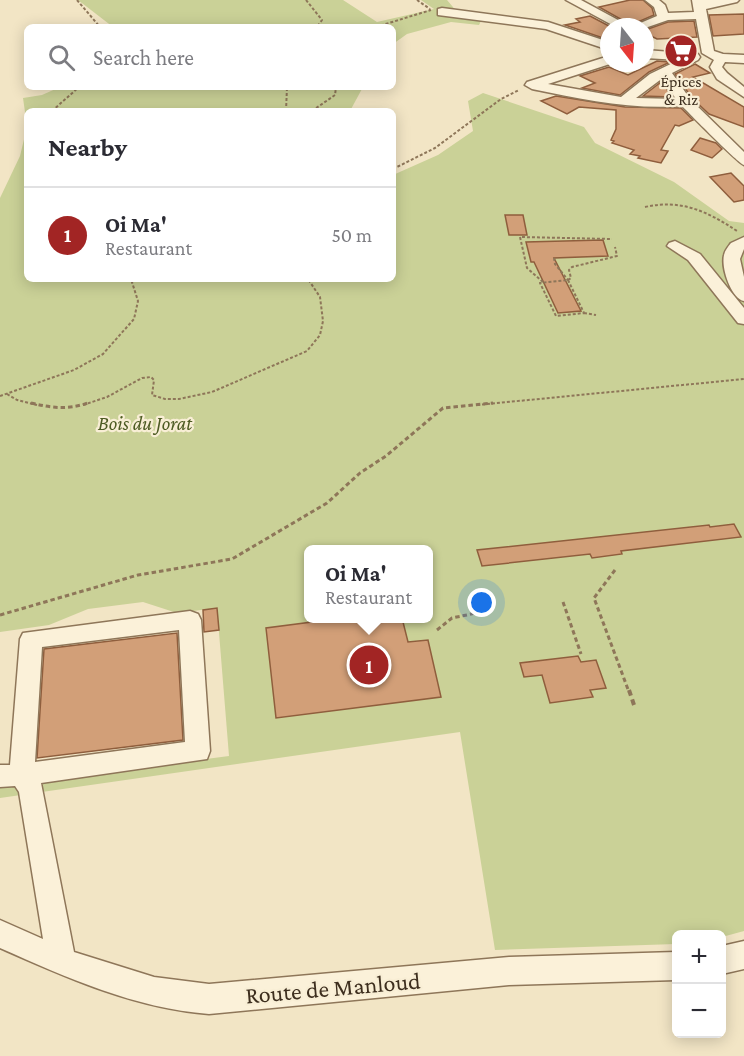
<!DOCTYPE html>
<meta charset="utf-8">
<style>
body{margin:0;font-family:"Crimson Pro",serif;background:#f7f7f7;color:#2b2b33}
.controls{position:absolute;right:18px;bottom:18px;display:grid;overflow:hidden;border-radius:9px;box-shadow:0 3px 15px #0003}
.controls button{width:54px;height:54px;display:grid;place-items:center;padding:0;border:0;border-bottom:2px solid #e1e1e2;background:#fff;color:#2b2b33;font:30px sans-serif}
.compass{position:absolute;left:600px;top:18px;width:54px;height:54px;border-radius:50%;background:#fff;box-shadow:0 3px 15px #0003;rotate:163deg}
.you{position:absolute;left:482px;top:603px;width:21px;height:21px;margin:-15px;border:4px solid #fff;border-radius:50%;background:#1a73e8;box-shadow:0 0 0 9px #1a73e833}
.badge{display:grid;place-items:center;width:39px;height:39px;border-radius:50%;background:#a22524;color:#fff;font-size:20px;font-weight:700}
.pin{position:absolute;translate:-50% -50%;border:3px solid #fff;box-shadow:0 2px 6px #0006}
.popup{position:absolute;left:304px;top:545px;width:129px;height:78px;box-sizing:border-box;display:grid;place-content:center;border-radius:9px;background:#fff;filter:drop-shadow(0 2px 4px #0005);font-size:20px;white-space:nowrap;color:#7c7c81}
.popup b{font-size:22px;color:#2b2b33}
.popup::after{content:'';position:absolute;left:50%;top:100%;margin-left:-12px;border:12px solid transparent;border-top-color:#fff}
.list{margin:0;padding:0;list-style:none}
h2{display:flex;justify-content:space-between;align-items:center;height:78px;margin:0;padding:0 24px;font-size:26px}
h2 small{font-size:20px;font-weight:400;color:#7c7c81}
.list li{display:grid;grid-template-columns:39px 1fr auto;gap:18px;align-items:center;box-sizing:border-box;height:96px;padding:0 24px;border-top:2px solid #e1e1e2}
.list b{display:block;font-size:22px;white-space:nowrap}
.list p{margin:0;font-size:20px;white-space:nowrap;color:#7c7c81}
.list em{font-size:20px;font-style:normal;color:#7c7c81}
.icon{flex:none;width:33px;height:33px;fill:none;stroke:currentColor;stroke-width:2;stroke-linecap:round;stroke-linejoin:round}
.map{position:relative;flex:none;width:744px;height:1056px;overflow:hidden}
.search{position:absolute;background:#fff;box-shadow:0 3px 15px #0003;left:24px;top:24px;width:372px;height:66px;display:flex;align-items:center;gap:15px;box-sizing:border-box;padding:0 21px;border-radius:9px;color:#7c7c81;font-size:22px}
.panel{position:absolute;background:#fff;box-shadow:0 3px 15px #0003;left:24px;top:108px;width:372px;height:174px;border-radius:9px}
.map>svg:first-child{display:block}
.green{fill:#cad197;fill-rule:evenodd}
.building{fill:#d29f78;stroke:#8f5e3d;stroke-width:1.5}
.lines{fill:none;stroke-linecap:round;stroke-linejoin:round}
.minor-casing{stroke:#8e7659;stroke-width:3}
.path-far2{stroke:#8e7659;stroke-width:2;stroke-dasharray:3 2;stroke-linecap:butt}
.path-far1{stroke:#8e7659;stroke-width:3;stroke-dasharray:4.5 3;stroke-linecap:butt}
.path{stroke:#8e7659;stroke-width:4;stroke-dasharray:6 4;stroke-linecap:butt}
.minor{fill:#fbf1d9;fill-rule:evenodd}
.labels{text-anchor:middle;stroke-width:4.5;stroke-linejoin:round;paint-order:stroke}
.far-poi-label{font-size:16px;fill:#3d2e1e;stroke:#f8eed5}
.park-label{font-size:20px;font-style:italic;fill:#4d5b23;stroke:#f8eed5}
.near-street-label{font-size:24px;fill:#3d2e1e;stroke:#f8eed5}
</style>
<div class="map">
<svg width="744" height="1056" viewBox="0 0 744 1056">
<rect width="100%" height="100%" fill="#f2e5c5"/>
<!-- green -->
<path class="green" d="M78 0H343L377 22 434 9 421 0H447L458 13 481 21 479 25 451 22 407 34 393 44V27H113Z
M60 87H363L350 111H27V126L23 98 42 95Z
M483 93 584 127 595 143 674 182 729 221 744 223V931L722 937V934H676V944L495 950 460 732 0 798V786L229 756 217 608 177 613 143 602 88 609 49 625 0 632V198L20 156 27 127V279H393V175L438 155 473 131 468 101ZM309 550H429V618H309Z"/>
<!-- building -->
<path class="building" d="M630 0H643L652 8 654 15 631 25 599 7Z
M744 14V34L713 36 709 15Z
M590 16 611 27 603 38 565 25 580 22 576 19Z
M694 21 697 37 657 39 645 33V30L668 22Z
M657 61 670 62 649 72 620 95 582 88 595 83 580 76 609 67 628 75Z
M695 64 710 73 693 77 744 107V127L709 114 692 98 675 74Z
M662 82 672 97 643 96 661 82Z
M556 96 625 107 681 108 693 120 679 126 675 125 661 150 668 151 661 163 638 158 640 156 630 154 634 150 612 143 614 141 611 140 616 129V110L579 107 567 114 541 101Z
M700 138 716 143 722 149 712 158 691 150Z
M731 173 744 186V200L734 202 710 177Z
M505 215H523L527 235H509Z
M603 240 608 256 554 258 581 311 558 313 534 262H531L526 242Z
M734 524 741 537 621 551 622 554 592 558 590 554 482 566 477 550 709 525 710 527Z
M217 608 219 630 204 632 203 610Z
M343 618H402L408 642 428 640 441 697 276 718 266 628Z
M177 633 183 740 37 758 44 649Z
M578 656 581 662 596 660 606 688 590 690 593 697 550 703 542 675 524 677 520 663Z"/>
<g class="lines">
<!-- minor casing -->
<g class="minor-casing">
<path id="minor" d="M566 0H581L631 27 657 16 654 7 645 0H659L665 5 668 13 694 12 692 0H739L737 2 706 9 714 51 723 54 744 55V63L725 62 722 67 727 73 744 87V97L717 79 710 67 714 60 702 53 696 19 668 20 645 28 616 27Z
M442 8 548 22 609 42V50L546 29 438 15V9Z
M645 50 698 54 700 57 698 60 672 73 690 99 744 152V165C739 164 691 115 682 106 631 110 582 99 532 89L525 85 527 82 609 56V63H613L548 84 621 97 650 74 679 60 645 58ZM662 78 676 99 636 98 660 80Z
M744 237V249L740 259 744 277V301C731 298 721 268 724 255 725 250 728 247 731 243Z
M675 241 700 254 744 308V324L738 323 688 260 667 246 669 243Z
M190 611 198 614 201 620 210 751 207 759 41 783 74 952 154 977 209 984 509 957 676 952V980L509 985 209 1014C134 1008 68 978 0 948V920L43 939 19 792 15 786 0 787V765H10L20 639 23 633ZM179 630 185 742 35 762 42 647Z
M744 941V969L722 974V946Z"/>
</g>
<!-- path-far2 -->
<path class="path-far2" d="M77 0 100 27
M306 0 322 20 317 27
M417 0 430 9
M376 27 431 10
M52 111 79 87
M286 111 287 87
M312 111 335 95 336 87
M393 169 435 148 501 99 519 90
M645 207C681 199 707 211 737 231
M554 258 555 264 568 280
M568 280 584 313 556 316 540 283Z
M568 280 571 278 569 270 572 267 617 256 615 247
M543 282 527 268 520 237 612 239
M584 313 596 315
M7 394 17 400 37 405
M0 396 74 370 103 354 134 319 138 301 131 279
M83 405 107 397 142 378 151 377 154 380 152 395 165 399H179L212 392 307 351 320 335 323 321 320 297 308 279
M477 405 744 379"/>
<!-- path-far1 -->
<path class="path-far1" d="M31 403C52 408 67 410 88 403
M615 570 594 598 629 692
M563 602 581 654
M0 615 138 575 232 559 327 503 360 473 386 456 443 408 493 403
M437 630 452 618 486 611"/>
<!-- path -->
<path class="path" d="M629 690 634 705"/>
<!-- minor -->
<use href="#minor" class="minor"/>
</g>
<!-- icons -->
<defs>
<g id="supermarket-disc" transform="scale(1.725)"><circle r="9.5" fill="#a22524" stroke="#f8eed5"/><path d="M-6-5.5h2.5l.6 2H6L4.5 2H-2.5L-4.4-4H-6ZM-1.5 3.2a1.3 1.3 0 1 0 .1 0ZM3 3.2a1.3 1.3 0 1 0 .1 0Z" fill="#fff"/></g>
</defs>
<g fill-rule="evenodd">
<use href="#supermarket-disc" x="681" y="51"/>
</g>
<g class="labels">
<!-- far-poi labels -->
<g class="far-poi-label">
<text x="681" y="87">Épices<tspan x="681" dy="18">&amp; Riz</tspan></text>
</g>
<!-- park labels -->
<g class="park-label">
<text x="145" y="430">Bois du Jorat</text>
</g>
<!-- near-street labels -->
<g class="near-street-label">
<text transform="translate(333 988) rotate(-5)" y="8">Route de Manloud</text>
</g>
</g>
</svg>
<div class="controls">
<button>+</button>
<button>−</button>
</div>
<svg class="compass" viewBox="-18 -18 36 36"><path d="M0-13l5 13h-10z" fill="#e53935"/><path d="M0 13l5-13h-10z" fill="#7c7c81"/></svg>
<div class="you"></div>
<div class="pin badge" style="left:369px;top:665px">1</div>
<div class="popup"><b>Oi Ma'</b>Restaurant</div>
<div class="search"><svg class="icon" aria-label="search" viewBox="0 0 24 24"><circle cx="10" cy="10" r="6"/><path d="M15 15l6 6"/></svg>Search here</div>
<section class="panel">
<h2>Nearby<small></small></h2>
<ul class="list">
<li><span class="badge">1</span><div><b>Oi Ma'</b><p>Restaurant</p></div><em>50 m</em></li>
</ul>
</section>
</div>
